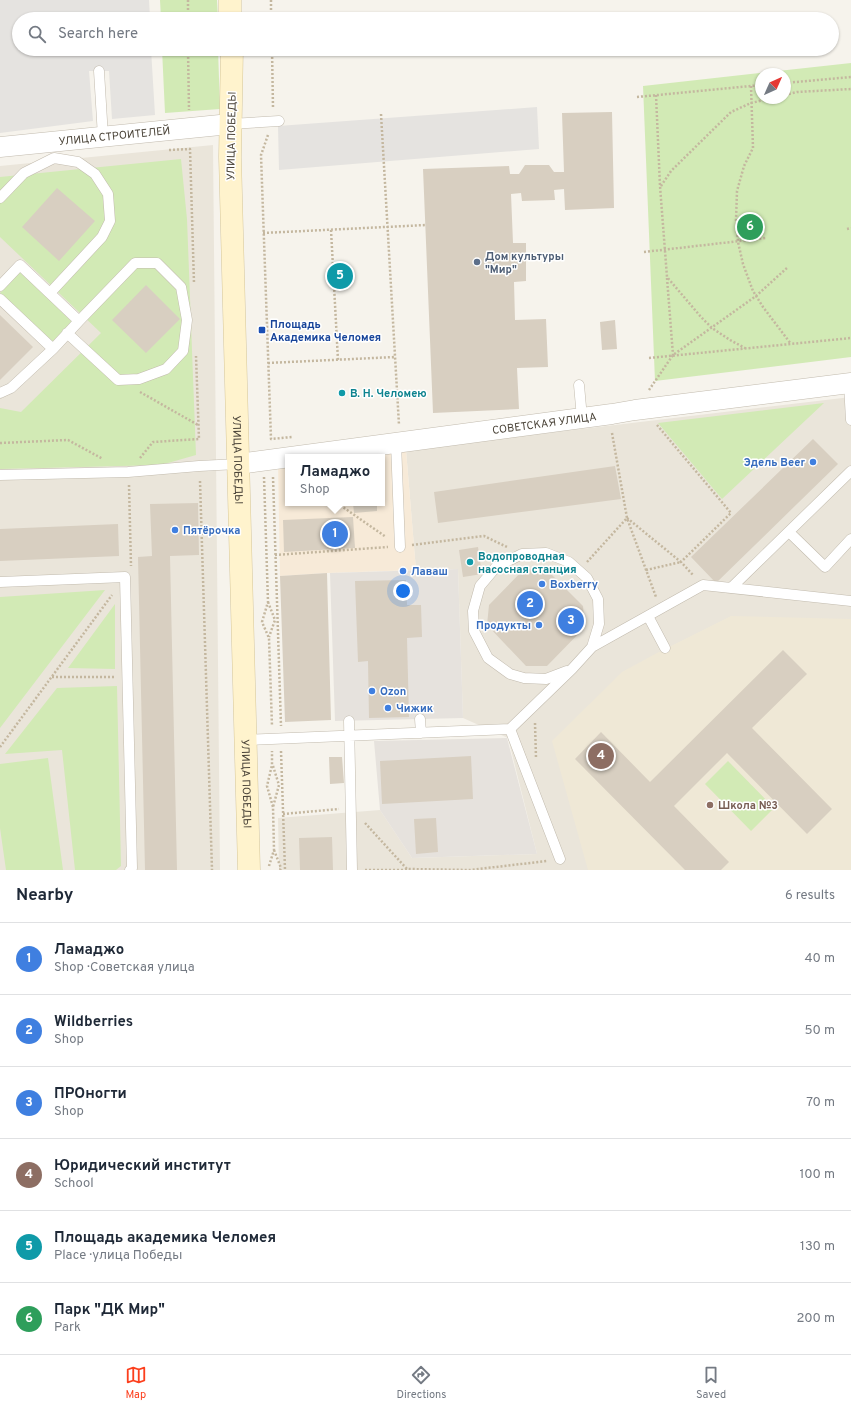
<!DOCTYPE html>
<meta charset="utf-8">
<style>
body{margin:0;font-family:Overpass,sans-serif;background:#f6f6f7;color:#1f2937}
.compass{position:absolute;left:755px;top:68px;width:36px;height:36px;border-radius:50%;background:#fff;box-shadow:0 1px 3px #0004;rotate:45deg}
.you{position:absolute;left:403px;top:591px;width:14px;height:14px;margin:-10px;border:3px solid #fff;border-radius:50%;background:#1a73e8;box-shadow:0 0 0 6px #1a73e833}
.badge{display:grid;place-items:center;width:26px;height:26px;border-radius:50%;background:#fc3f1d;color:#fff;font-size:13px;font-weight:700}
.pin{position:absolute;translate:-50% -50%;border:2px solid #fff;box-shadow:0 1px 4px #0006}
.popup{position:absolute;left:285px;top:454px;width:100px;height:52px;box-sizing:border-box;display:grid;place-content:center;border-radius:0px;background:#fff;filter:drop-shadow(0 1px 3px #0005);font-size:13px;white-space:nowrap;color:#747a83}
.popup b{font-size:15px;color:#1f2937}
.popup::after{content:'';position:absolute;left:50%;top:100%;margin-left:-8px;border:8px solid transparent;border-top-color:#fff}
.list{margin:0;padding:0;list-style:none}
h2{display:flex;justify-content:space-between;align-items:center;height:52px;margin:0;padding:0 16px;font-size:17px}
h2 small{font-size:13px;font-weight:400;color:#747a83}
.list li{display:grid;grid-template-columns:26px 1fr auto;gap:12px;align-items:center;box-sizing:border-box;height:72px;padding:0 16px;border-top:1px solid #e0e1e3}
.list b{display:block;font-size:15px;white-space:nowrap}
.list p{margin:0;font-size:13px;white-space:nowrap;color:#747a83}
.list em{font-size:13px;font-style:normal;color:#747a83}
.icon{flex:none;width:22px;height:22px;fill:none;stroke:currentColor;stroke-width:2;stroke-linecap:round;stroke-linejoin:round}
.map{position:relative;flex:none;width:851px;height:870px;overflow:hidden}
.search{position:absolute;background:#fff;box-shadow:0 1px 3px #0004;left:12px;right:12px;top:12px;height:44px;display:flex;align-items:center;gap:10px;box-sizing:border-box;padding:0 14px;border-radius:22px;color:#747a83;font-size:15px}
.sheet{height:484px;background:#fff}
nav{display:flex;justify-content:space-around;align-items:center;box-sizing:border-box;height:56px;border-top:1px solid #e0e1e3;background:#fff;font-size:11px;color:#747a83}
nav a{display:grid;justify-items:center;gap:2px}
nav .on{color:#fc3f1d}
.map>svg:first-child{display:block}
.residential{fill:#eae5da}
.commercial{fill:#f7ead8}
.industrial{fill:#e6e2dd}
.education{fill:#efe8d6}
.green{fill:#d2eab5;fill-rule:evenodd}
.parking{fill:#e5e3e0}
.building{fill:#d8cfc1}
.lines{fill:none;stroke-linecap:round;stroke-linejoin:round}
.lane-casing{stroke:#c2bbae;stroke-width:11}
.street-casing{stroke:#c2bbae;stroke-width:21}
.secondary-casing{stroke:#d6c79b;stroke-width:23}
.path{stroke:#c4b79f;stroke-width:2.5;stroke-dasharray:2 2;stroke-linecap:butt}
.lane{stroke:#fff;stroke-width:10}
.street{stroke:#fff;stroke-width:20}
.secondary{stroke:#fff3cd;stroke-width:22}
.service-dot{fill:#5c6f8a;stroke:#fff;stroke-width:1.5}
.transit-dot{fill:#1a4fb4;stroke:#fff;stroke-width:1.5}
.culture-dot{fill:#0f9aa8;stroke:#fff;stroke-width:1.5}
.shop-dot{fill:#3f7fe0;stroke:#fff;stroke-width:1.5}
.education-dot{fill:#8d6e63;stroke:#fff;stroke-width:1.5}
.labels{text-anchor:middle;stroke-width:3;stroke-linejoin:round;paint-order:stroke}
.street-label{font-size:11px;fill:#4b4439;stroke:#fff}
.service-label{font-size:11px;font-weight:bold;fill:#4e5e75;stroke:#fff;text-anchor:start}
.transit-label{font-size:11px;font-weight:bold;fill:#164399;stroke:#fff;text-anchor:start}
.culture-label{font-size:11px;font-weight:bold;fill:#0d838f;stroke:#fff;text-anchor:start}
.shop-label{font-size:11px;font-weight:bold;fill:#366cbe;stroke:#fff;text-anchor:start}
.education-label{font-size:11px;font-weight:bold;fill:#785e54;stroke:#fff;text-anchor:start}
</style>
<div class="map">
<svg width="851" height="870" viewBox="0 0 851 870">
<rect width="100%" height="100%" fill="#f6f3ec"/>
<!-- residential -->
<path class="residential" d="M213 145 220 870H0V166Z
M851 397V870H279L278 818 380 810 412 858 537 854 508 738 463 718 458 569 416 570 406 450Z"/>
<!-- commercial -->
<path class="commercial" d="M406 450 416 570 327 573 280 576 278 463 288 462V503H382V457H337Z"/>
<!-- industrial -->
<path class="industrial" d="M458 569 463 718 335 721 330 573Z
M507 738 537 854 412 858 380 810 374 741Z"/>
<!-- education -->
<path class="education" d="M731 616 851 619V870H588L552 741 622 672 657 653Z"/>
<!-- green -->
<path class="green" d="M160 0H217L218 19H161Z
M162 49H218L220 109 165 113Z
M851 63V357L655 381 643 86ZM761 74H785V98H761Z
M181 159 187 219 196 455 161 465 0 469V408L21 412 101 333 0 237V177Z
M20 271 72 322 51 343 0 293Z
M824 403 722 499 658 423Z
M105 590 0 728V597Z
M115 604V669L68 668Z
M117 686 121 866 116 870H75L62 750 5 754 57 688Z
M48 758 63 870H6L0 828V764Z
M728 761 774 808 751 831 705 784Z"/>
<!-- parking -->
<path class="parking" d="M0 0H149L150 19H19V49H151L155 115 112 119 109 71H89L93 121 0 133Z
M537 107 539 149 279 170 278 126Z"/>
<!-- building -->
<path class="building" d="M612 112 614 208 565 210 564 189 554 190 555 200 522 201 521 193 511 194 513 243H526V281L514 282 515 320 546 319 548 367 517 368 519 409 433 413 423 169 509 166 510 174H519L525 165H549L554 172H564L562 113Z
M57 188 95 221 59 261 22 227Z
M146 285 180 319 146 353 112 320Z
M0 315 33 347 0 380Z
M615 320 617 349 602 350 600 322Z
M813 439 838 464 716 583 691 557Z
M615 466 621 499 438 523 434 492Z
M198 503 199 555 170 556 177 870H145L138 557 152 556 150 504Z
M353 503H377V511L354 513Z
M353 517 355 548 284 552 283 520Z
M118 524 119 556 0 561V529Z
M478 547 482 574 463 577 459 550Z
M524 569 547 570 583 606 585 627 547 666H526L487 625 489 605Z
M327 573 331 720 285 722 280 576Z
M406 580 407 605H421L422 637 407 638 409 717 369 718 368 661 358 662 355 581Z
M783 650 807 674 752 728 832 809 807 834 727 753 674 806 729 862 721 870H685L575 759 601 732 650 782Z
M471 756 473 799 382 804 380 761Z
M329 757H342L344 783 330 784Z
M436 818 438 852 416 854 414 819Z
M332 837 333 870H300L299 838Z"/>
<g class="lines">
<!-- lane casing -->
<g class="lane-casing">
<path id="lane" d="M99 71 103 137
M230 124 279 121
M0 198 24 173 54 158 78 162 95 174 108 194 110 221 102 237 50 293
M0 286 20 265 79 321 53 349 0 299
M67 333 118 380 139 379 166 369 183 351 187 320 181 287 157 263H135L79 321
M849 384 851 420
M579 385 582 418
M0 393 11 388 53 349
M396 443 400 547
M0 475 128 472 199 466 238 464
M789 532 825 567 851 539
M0 582 125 577 132 868 130 870
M731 588 851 471
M648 616 665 648
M567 671 546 679 524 678 510 674 488 658 474 631 473 611 480 586 496 567 522 554 546 553 569 562 587 578 598 599 599 624 592 647
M420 719 421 733
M349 721 352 870
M510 729 560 859
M245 740 510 729 572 669 592 647 703 585 851 601"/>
</g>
<!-- street casing -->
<g class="street-casing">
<g id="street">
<path id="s1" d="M0 147 230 124"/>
<path id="s2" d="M238 464 612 414 635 410 851 383"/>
</g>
</g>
<!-- secondary casing -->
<g class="secondary-casing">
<g id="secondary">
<path d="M230 0V19"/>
<path id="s3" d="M232 49 230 157 249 870"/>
</g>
</g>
<!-- path -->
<path class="path" d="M188 0V19
M271 0V19
M188 49 189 110
M272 49 273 108
M785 83 851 77
M751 86 753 148 744 166 737 191 736 220 738 242 743 264 753 291 763 307 791 344
M656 95 660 186 667 277 701 317 712 328 730 340 745 348
M785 95 797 92 851 89
M637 97 761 85
M381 114 399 425
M268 135 261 155 271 439 292 437
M169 150 190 149 194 283
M661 186 671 171 731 112 751 103 772 98
M847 229 851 228
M331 230 338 360
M263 233 426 225
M644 252 766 238
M667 278 673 355
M649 358 851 338
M268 363 395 357
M649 390 673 355 756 296 788 267
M140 392 198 425
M657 425 731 513 681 562 693 575
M612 433 627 518 656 597
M0 443 68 440 103 459
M140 458 153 442 199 439 196 356
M264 477 268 602 262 622 269 638 272 726
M273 477 281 726
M200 481 212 870
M129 485 131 566
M337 503 386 537
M627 518 681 562
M412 545 484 536 507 547
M275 555 388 547
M587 562 627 518
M646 570 681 562
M268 602 275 620 269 637
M52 677H115
M535 723 536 758
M0 747 112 595
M281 751 285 870
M273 766 279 785 273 807
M283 814 339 809
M365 823 407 869 470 870 547 861
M274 850 281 868 280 870
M269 866 274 850 273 807 267 786 272 765V751
M365 870H407"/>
<!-- lane -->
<use href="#lane" class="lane"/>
<!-- street -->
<use href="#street" class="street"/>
<!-- secondary -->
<use href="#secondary" class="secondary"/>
</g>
<!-- markers -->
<circle class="service-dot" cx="477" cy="262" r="4"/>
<rect class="transit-dot" x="258" y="326" width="8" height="8" rx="2"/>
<g class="culture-dot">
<circle cx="342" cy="393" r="4"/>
<circle cx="470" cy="562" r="4"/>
</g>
<g class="shop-dot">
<circle cx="813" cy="462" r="4"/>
<circle cx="175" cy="530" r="4"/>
<circle cx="403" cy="571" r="4"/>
<circle cx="542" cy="584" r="4"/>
<circle cx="539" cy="625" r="4"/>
<circle cx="372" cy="691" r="4"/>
<circle cx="388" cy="708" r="4"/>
</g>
<circle class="education-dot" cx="710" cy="805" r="4"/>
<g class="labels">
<!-- street labels -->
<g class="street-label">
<text dy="4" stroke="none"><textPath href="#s1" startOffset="115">УЛИЦА СТРОИТЕЛЕЙ</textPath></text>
<text transform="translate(231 136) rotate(-89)" y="4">УЛИЦА ПОБЕДЫ</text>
<text dy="4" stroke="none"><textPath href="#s2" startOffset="309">СОВЕТСКАЯ УЛИЦА</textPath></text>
<text dy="4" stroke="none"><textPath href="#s3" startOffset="411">УЛИЦА ПОБЕДЫ</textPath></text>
<text dy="4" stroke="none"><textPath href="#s3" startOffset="735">УЛИЦА ПОБЕДЫ</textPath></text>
</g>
<!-- service labels -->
<g class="service-label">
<text x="485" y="260">Дом культуры<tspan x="485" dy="13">"Мир"</tspan></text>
</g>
<!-- transit labels -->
<g class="transit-label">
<text x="270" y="328">Площадь<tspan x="270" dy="13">Академика Челомея</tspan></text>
</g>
<!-- culture labels -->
<g class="culture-label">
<text x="350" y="397">В. Н. Челомею</text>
<text x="478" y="560">Водопроводная<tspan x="478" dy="13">насосная станция</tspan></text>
</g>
<!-- shop labels -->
<g class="shop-label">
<text x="805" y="466" text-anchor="end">Эдель Beer</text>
<text x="183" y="534">Пятёрочка</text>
<text x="411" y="575">Лаваш</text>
<text x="550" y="588">Boxberry</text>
<text x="531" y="629" text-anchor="end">Продукты</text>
<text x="380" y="695">Ozon</text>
<text x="396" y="712">Чижик</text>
</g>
<!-- education labels -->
<g class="education-label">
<text x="718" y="809">Школа №3</text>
</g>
</g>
</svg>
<svg class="compass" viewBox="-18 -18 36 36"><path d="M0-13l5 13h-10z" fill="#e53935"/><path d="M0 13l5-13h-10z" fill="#747a83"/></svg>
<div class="you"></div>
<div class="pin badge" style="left:335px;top:534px;background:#3f7fe0">1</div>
<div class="popup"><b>Ламаджо</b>Shop</div>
<div class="pin badge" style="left:530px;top:604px;background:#3f7fe0">2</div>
<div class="pin badge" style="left:571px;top:621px;background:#3f7fe0">3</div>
<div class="pin badge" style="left:601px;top:756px;background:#8d6e63">4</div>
<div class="pin badge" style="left:340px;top:276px;background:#0f9aa8">5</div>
<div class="pin badge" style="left:750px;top:227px;background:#2e9e5b">6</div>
<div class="search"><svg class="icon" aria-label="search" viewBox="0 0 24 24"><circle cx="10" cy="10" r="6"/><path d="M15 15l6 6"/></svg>Search here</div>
</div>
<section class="sheet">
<h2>Nearby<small>6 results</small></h2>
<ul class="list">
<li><span class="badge" style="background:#3f7fe0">1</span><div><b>Ламаджо</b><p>Shop · Советская улица</p></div><em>40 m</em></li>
<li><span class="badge" style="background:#3f7fe0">2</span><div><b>Wildberries</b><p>Shop</p></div><em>50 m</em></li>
<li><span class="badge" style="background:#3f7fe0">3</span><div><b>ПРОногти</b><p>Shop</p></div><em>70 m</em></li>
<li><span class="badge" style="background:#8d6e63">4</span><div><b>Юридический институт</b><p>School</p></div><em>100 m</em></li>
<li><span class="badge" style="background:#0f9aa8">5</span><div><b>Площадь академика Челомея</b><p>Place · улица Победы</p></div><em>130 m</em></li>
<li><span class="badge" style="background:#2e9e5b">6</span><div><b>Парк &quot;ДК Мир&quot;</b><p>Park</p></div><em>200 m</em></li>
</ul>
</section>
<nav>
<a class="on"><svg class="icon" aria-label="map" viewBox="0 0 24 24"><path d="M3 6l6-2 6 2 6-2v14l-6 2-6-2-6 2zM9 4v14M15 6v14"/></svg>Map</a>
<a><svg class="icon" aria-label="directions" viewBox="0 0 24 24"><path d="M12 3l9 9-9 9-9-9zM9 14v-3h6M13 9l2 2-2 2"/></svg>Directions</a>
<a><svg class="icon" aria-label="saved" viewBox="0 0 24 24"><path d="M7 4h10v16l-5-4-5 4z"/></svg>Saved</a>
</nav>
